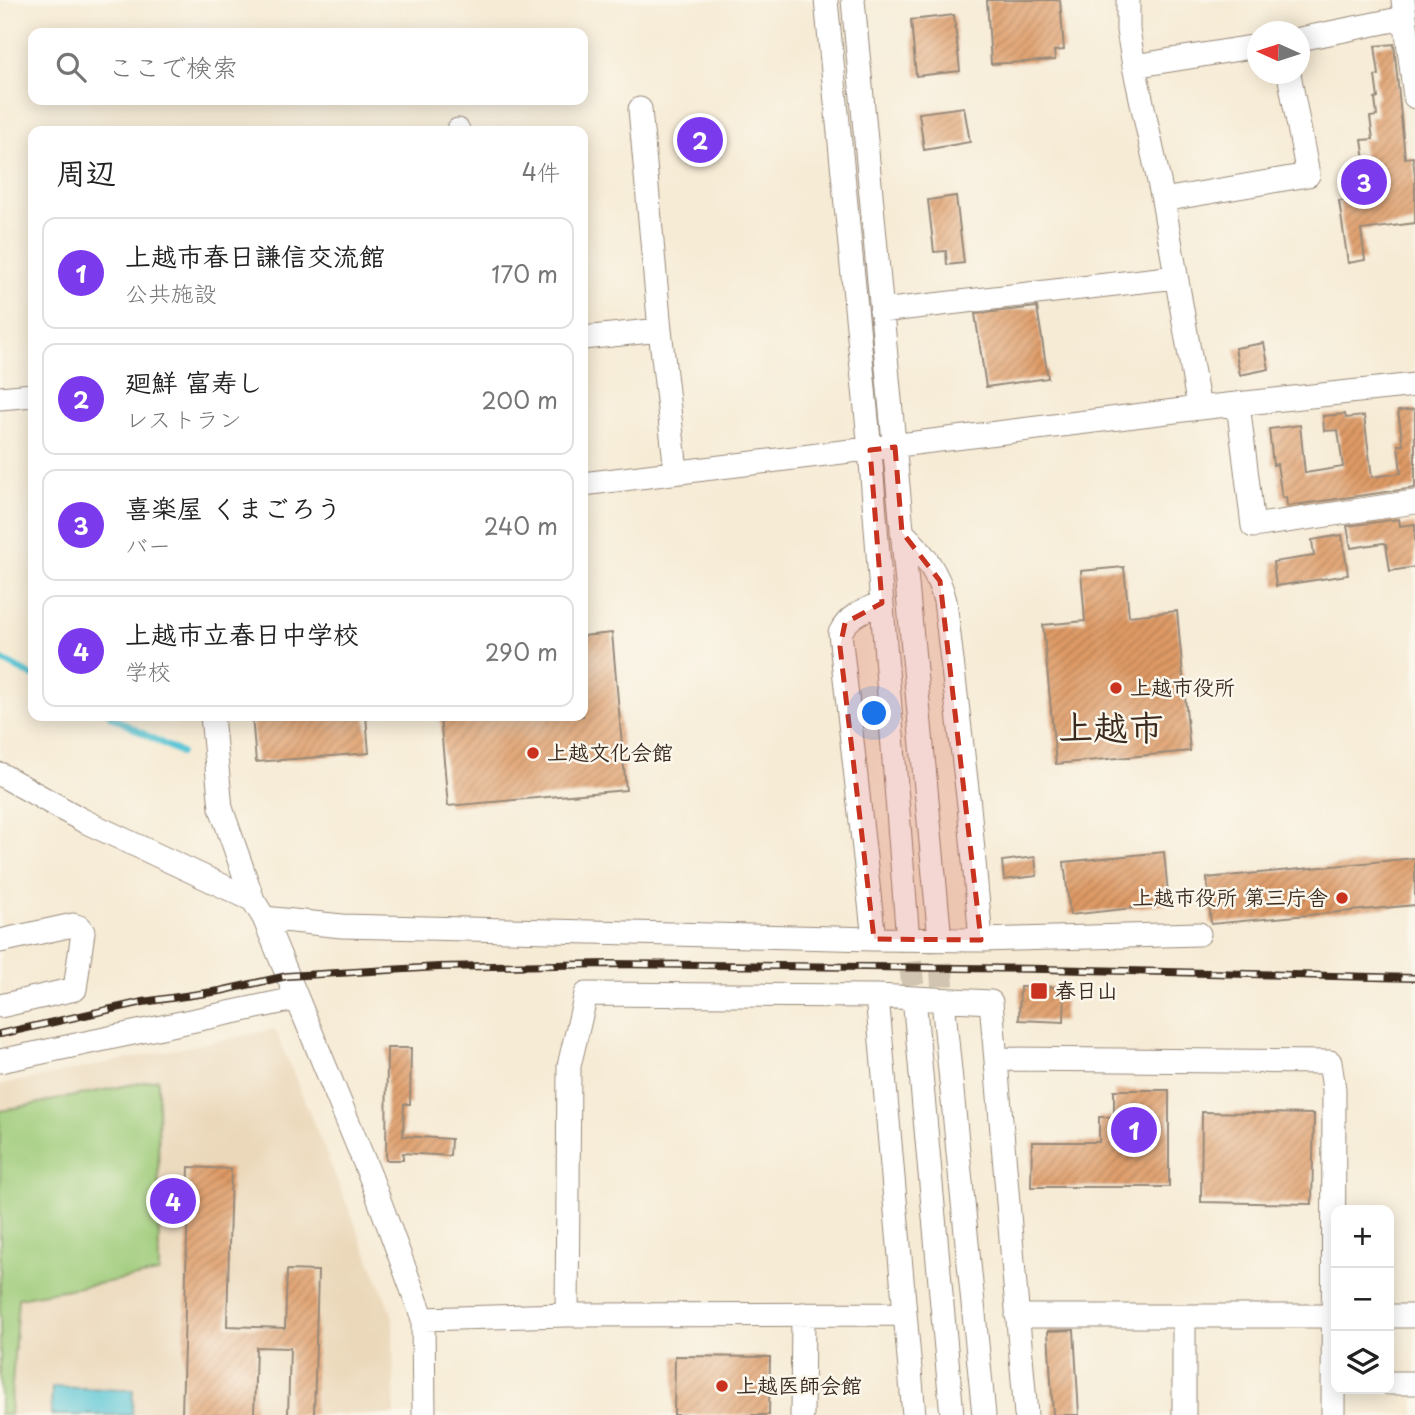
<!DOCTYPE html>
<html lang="ja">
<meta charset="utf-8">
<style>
body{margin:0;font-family:"Playpen Sans","Klee One",sans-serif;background:#f6f6f6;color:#222}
.controls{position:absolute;right:21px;bottom:21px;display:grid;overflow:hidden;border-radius:14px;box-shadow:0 4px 18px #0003}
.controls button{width:63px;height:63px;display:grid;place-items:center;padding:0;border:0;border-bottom:2px solid #e0e0e0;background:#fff;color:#222;font:35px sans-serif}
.compass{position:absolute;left:1247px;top:21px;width:63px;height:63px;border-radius:50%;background:#fff;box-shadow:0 4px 18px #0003;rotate:273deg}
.you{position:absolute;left:875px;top:714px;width:24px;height:24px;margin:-18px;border:5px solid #fff;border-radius:50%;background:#1a73e8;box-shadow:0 0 0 10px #1a73e833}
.badge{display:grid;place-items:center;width:46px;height:46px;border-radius:50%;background:#7c3aed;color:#fff;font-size:23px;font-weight:700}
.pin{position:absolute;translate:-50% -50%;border:4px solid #fff;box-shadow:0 2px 7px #0006}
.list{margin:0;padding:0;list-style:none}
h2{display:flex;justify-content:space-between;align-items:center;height:91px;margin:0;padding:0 28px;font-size:30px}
h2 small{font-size:23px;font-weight:400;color:#767676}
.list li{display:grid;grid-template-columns:46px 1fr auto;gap:21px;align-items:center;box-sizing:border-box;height:112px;margin:0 14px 14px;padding:0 14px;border:2px solid #e0e0e0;border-radius:14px}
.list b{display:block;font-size:26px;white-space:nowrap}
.list p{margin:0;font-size:23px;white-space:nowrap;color:#767676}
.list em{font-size:23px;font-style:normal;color:#767676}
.icon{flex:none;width:38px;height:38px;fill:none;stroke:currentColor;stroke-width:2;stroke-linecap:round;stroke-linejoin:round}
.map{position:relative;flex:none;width:1415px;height:1415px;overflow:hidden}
.search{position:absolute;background:#fff;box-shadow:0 4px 18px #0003;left:28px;top:28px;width:560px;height:77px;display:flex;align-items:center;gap:18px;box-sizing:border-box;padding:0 24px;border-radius:14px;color:#767676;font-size:26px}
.panel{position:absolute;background:#fff;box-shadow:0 4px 18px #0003;left:28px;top:126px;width:560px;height:595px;border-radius:14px}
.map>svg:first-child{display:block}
.built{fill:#ebd8ba}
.pitch{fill:#9cca77;stroke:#6c7a4a;stroke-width:2}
.water{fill:#5bc6d6;stroke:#4b787a;stroke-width:2}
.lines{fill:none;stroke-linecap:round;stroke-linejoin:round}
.stream{stroke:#5bc6d6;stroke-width:6}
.building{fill:url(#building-hatch)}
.minor-tunnel{stroke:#d1c4b0;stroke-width:23;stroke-dasharray:23 11;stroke-linecap:butt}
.minor-casing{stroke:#988a7a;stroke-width:25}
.minor{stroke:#fff;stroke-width:23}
.rail-casing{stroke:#3b2a1e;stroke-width:8}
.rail{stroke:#fbf7ec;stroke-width:5;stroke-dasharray:16;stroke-linecap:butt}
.marked{fill:#c8321e;fill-opacity:0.2;stroke:#c8321e;stroke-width:5;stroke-dasharray:14 9;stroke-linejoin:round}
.poi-dot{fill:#c8321e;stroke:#fbf7ec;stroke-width:2.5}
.labels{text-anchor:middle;stroke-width:5;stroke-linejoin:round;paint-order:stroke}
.poi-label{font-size:21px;font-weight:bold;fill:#3b2a1e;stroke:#fbf7ec;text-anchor:start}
.town-label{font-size:35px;font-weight:bold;fill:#3b2a1e;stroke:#fbf7ec}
</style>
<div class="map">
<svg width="1415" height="1415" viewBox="0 0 1415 1415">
<defs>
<pattern id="building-hatch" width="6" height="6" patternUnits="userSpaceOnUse" patternTransform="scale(1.75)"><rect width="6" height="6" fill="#de9a65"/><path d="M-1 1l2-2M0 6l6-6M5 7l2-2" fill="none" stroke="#b57e53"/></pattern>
</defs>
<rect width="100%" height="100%" fill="#fbf7ec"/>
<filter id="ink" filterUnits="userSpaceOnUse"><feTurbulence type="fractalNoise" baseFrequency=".0143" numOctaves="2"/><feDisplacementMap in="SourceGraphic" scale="14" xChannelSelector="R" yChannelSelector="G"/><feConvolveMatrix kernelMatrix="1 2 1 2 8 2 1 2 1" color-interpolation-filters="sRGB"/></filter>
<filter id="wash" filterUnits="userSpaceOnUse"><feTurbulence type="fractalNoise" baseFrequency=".00686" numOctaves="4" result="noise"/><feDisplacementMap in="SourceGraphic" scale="28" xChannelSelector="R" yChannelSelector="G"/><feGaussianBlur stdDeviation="1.57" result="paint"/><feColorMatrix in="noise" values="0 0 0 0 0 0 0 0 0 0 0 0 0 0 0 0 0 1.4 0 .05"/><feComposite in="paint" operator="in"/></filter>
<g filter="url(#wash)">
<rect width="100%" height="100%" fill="#f6ebd5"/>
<!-- built -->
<path class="built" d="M275 1029 393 1317 394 1415H0V1085Z"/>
<!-- pitch -->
<path class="pitch" d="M158 1079 159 1273 18 1298 10 1415 0 1414V1111Z"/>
<!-- water -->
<path class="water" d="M52 1387 133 1390 132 1415H51Z"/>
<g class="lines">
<!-- stream -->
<path class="stream" d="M0 659 33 676
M110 716 181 753"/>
</g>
<g id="blocks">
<!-- building -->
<path class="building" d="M987 0H1060L1064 50 1054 51 1055 60 991 64Z
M954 15 960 71 916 76 911 20Z
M1394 44 1405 158 1413 157 1415 175V223L1361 230 1365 260 1348 263 1339 201 1354 199 1351 169 1366 167 1362 140 1373 139 1370 117 1377 116 1375 99 1378 98 1375 76 1379 75 1375 46Z
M964 107 970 142 924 150 919 113Z
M956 196 964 263 947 265 946 251 934 252 928 200Z
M1037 307 1048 378 986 387 975 314Z
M1264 343 1269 369 1240 375 1235 348Z
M1415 409V488L1287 506 1286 497 1282 498 1277 464 1273 465 1269 429 1300 425 1305 473 1343 467 1338 430 1324 431 1323 416 1345 414 1346 418 1364 416 1372 477 1401 473 1398 445H1403L1398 411Z
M1399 519 1400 526 1415 524V567L1390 571 1386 544 1383 543 1351 548 1347 526Z
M1342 535 1348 575 1276 586 1273 562 1314 556 1312 540Z
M1124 567 1129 616 1177 611 1190 751 1056 764 1043 625 1085 621 1081 571Z
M612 633 626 790 448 806 440 716H583V636Z
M252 716H366L369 753 256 762Z
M1164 852 1169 904 1070 915 1064 862Z
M1035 857 1037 876 1004 880 1002 861Z
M1415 858V905L1211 924 1207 878Z
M1020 987H1065L1064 1022 1019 1020Z
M387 1048H411L410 1104H404L403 1136 451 1139 450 1156 403 1153V1160H386Z
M1114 1090H1169V1187H1031L1032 1142H1099V1117H1114Z
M1202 1112 1314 1114 1312 1204 1201 1202Z
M189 1167 231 1169 227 1326 285 1328 287 1270 318 1271 314 1415H288L290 1348 256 1347 254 1415H182Z
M1074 1330 1079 1415H1053L1048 1331Z
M675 1356 770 1357 769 1415H674Z"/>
</g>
</g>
<g filter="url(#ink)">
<use href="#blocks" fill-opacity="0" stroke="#988a7a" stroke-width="2"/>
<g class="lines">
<!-- minor-tunnel -->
<path class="minor-tunnel" d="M907 928 915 1008
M939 929 944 1010"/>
<!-- minor casing -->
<g class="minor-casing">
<path id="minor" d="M826 0 870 450 907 928
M853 0 939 929
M1128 0V30L1134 66
M1403 0 1415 97
M1300 39 1404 18
M640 109 660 330 676 471
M458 130V131
M1163 200 1308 175 1289 74
M881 311 1176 277
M583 338 660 330
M0 398 33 395
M1238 404 1253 526 1415 502
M1199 408 1163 200 1134 66 1258 46
M583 484 1199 408 1415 385
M902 532C923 552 938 572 945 601L969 806 981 940
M212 716 221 808 253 900 264 918 371 1178 423 1319 424 1415
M0 774 82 820 253 900
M264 918 342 926 874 939 981 940 1199 934
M874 939 840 633C849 615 864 610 882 603
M0 941 73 925 79 927 83 932 75 989 0 1006
M877 996 914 1415
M915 1008 952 1415
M944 1010 984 1415
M996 1059 1330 1062 1334 1089 1333 1415
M0 1061 295 999
M567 1315 569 1066 586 994 877 996 991 1002 1026 1415
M1017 1316H1336
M1389 1316H1415
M1184 1317V1415
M423 1319 567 1315 905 1314
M1389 1383H1415
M802 1415 803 1314"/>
</g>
<!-- minor -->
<use href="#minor" class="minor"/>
<!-- rail casing -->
<g class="rail-casing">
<path id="rail" d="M0 1034 143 1002 220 991 287 976 439 967 609 964 1045 969 1415 978"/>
</g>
<!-- rail -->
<use href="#rail" class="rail"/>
</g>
</g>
<!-- marked area -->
<path class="marked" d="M895 447 902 532 940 581 981 940 874 939 840 647 845 623 882 603 870 450Z"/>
<!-- markers -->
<g class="poi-dot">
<circle cx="1116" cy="688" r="7"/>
<circle cx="533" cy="753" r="7"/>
<circle cx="1342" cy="898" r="7"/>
<rect x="1030" y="982" width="18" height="18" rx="3.5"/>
<circle cx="722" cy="1386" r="7"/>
</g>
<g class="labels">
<!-- poi labels -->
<g class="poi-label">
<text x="1130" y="695">上越市役所</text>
<text x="547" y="760">上越文化会館</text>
<text x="1328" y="905" text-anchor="end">上越市役所 第三庁舎</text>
<text x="1055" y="998">春日山</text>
<text x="736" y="1393">上越医師会館</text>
</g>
<!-- town labels -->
<g class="town-label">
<text x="1111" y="740">上越市</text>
</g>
</g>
</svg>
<div class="controls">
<button>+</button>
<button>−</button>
<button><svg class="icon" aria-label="layers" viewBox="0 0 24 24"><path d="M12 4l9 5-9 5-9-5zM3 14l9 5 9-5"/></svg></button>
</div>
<svg class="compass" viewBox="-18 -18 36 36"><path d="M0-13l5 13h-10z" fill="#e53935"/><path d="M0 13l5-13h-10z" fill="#767676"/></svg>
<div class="you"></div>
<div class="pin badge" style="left:1134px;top:1130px">1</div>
<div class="pin badge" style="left:700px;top:140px">2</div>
<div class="pin badge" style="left:1364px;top:182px">3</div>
<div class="pin badge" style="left:173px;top:1201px">4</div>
<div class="search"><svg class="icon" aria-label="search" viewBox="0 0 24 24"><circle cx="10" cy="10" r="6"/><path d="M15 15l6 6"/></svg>ここで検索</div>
<section class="panel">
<h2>周辺<small>4件</small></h2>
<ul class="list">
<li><span class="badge">1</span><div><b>上越市春日謙信交流館</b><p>公共施設</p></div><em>170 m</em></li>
<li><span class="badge">2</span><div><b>廻鮮 富寿し</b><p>レストラン</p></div><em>200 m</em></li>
<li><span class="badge">3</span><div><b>喜楽屋 くまごろう</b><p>バー</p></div><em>240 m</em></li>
<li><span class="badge">4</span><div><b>上越市立春日中学校</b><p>学校</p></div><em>290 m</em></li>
</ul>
</section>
</div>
